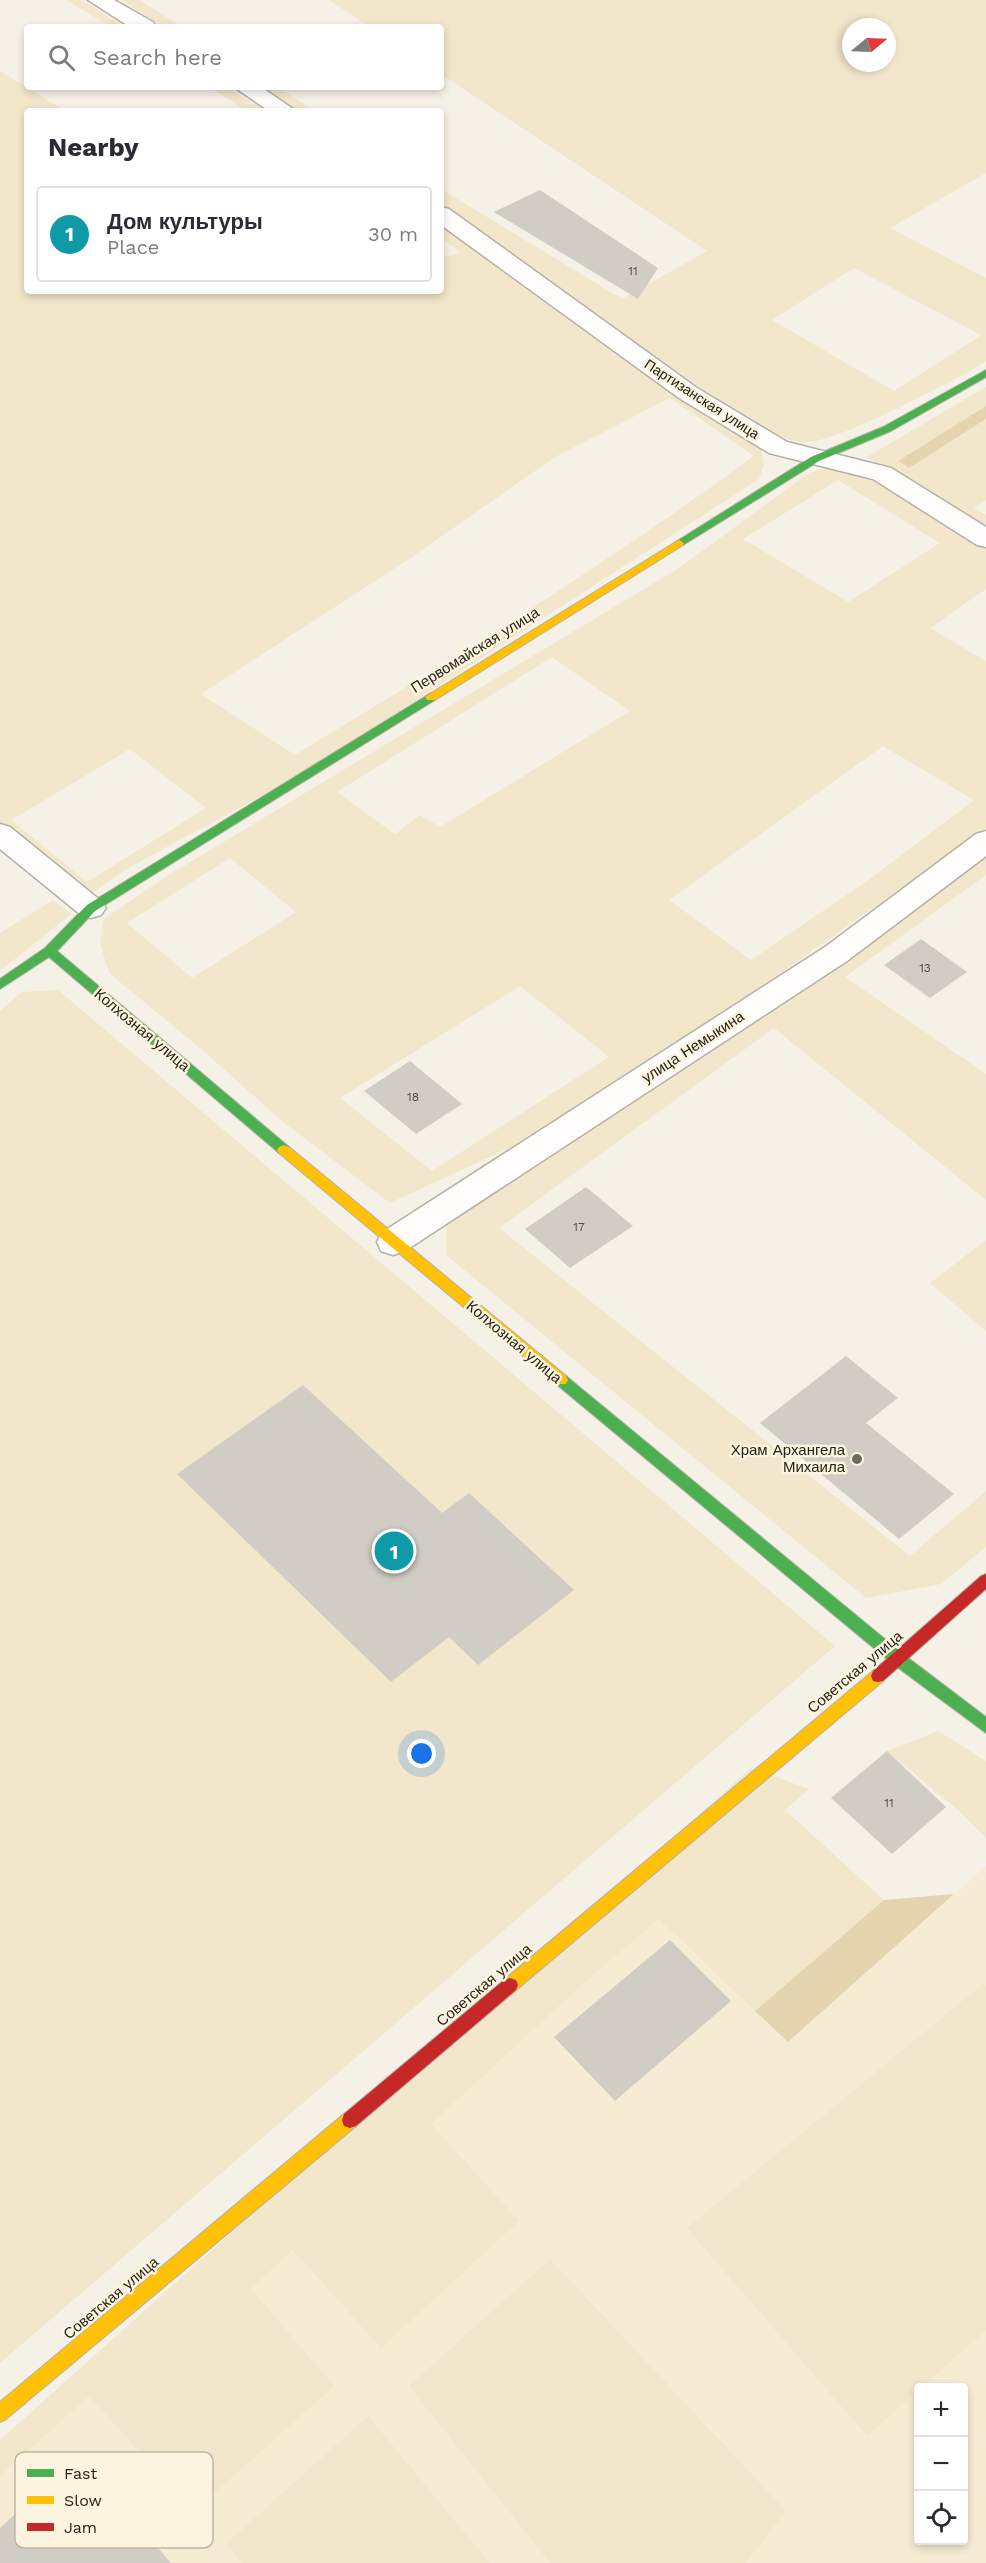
<!DOCTYPE html>
<meta charset="utf-8">
<style>
body{margin:0;font-family:"Work Sans",sans-serif;background:#f7f7f7;color:#2b2b33}
.controls{position:absolute;right:18px;bottom:18px;display:grid;overflow:hidden;border-radius:6px;box-shadow:0 3px 9px #0003}
.controls button{width:54px;height:54px;display:grid;place-items:center;padding:0;border:0;border-bottom:2px solid #e1e1e2;background:#fff;color:#2b2b33;font:30px sans-serif}
.compass{position:absolute;left:842px;top:18px;width:54px;height:54px;border-radius:50%;background:#fff;box-shadow:0 3px 9px #0003;rotate:71deg}
.you{position:absolute;left:422px;top:1754px;width:21px;height:21px;margin:-15px;border:4px solid #fff;border-radius:50%;background:#1a73e8;box-shadow:0 0 0 9px #1a73e833}
.badge{display:grid;place-items:center;width:39px;height:39px;border-radius:50%;background:#ea580c;color:#fff;font-size:20px;font-weight:700}
.pin{position:absolute;translate:-50% -50%;border:3px solid #fff;box-shadow:0 2px 6px #0006}
.list{margin:0;padding:0;list-style:none}
h2{display:flex;justify-content:space-between;align-items:center;height:78px;margin:0;padding:0 24px;font-size:26px}
h2 small{font-size:20px;font-weight:400;color:#7c7c81}
.list li{display:grid;grid-template-columns:39px 1fr auto;gap:18px;align-items:center;box-sizing:border-box;height:96px;margin:0 12px 12px;padding:0 12px;border:2px solid #e1e1e2;border-radius:6px}
.list b{display:block;font-size:22px;white-space:nowrap}
.list p{margin:0;font-size:20px;white-space:nowrap;color:#7c7c81}
.list em{font-size:20px;font-style:normal;color:#7c7c81}
.icon{flex:none;width:33px;height:33px;fill:none;stroke:currentColor;stroke-width:2;stroke-linecap:round;stroke-linejoin:round}
.map{position:relative;flex:none;width:986px;height:2563px;overflow:hidden}
.search{position:absolute;background:#fff;box-shadow:0 3px 9px #0003;left:24px;top:24px;width:420px;height:66px;display:flex;align-items:center;gap:15px;box-sizing:border-box;padding:0 21px;border-radius:6px;color:#7c7c81;font-size:22px}
.panel{position:absolute;background:#fff;box-shadow:0 3px 9px #0003;left:24px;top:108px;width:420px;height:186px;border-radius:6px}
.map>svg:first-child{display:block}
.built{fill:#f6ecd4;fill-rule:evenodd}
.green{fill:#f2e6cb;fill-rule:evenodd}
.forest{fill:#e5d4b0}
.building{fill:#d2cdc4}
.lines{fill:none;stroke-linecap:round;stroke-linejoin:round}
.street-casing{stroke:#b5b1a7;stroke-width:3}
.fast-casing{stroke:#b5b1a7;stroke-width:2}
.slow-casing{stroke:#b5b1a7;stroke-width:2}
.jam-casing{stroke:#b5b1a7;stroke-width:2}
.street{fill:#fefdfb;fill-rule:evenodd}
.fast{fill:#4caf50;fill-rule:evenodd}
.slow{fill:#ffc107;fill-rule:evenodd}
.jam{fill:#c62828;fill-rule:evenodd}
.poi-dot{fill:#6f6a60;stroke:#fdf4df;stroke-width:2}
.labels{text-anchor:middle;stroke-width:5;stroke-linejoin:round;paint-order:stroke}
.number-label{font-size:12px;fill:#514d43}
.far-street-label{font-size:14px;fill:#262218;stroke:#fdf4df}
.street-label{font-size:15px;fill:#262218;stroke:#fdf4df}
.poi-label{font-size:15px;fill:#262218;stroke:#fdf4df;text-anchor:end}
.key{fill:#fdf4df;stroke:#bcb5a3;stroke-width:1.5}
.key-label{font-size:16px;fill:#262218}
</style>
<div class="map">
<svg width="986" height="2563" viewBox="0 0 986 2563">
<rect width="100%" height="100%" fill="#f6f1e6"/>
<!-- built -->
<path class="built" d="M986 1866V2563H0V2476L163 2328 186 2349 596 1972 659 1919 788 2042ZM918 2388H964V2540H918Z"/>
<!-- green -->
<path class="green" d="M66 0H81L125 27H111Z
M121 0H140L182 27H165Z
M329 0H986V173L890 228 986 278V361L967 373C934 389 836 443 805 442 783 442 751 421 733 411L441 204V189L622 299 707 251 441 74V27H370ZM851 27H887V63H851ZM854 268 981 335 980 336 894 391 772 320Z
M0 71 65 111H27V291H441V258L460 252 441 238V222L761 448 764 465 759 479 300 775 128 868 88 896 0 824ZM670 398 754 456C607 564 452 660 295 755L201 694 412 557 555 457ZM130 749 206 808 87 882 11 820Z
M209 87H226L266 111H247Z
M261 87H277L315 111H300Z
M986 387V406L898 461 909 468 986 419V500L974 508 986 515V530L867 457Z
M826 468C889 476 934 515 986 549V589L930 628 986 661V828L741 1001 537 1135 390 1203 282 1121 200 1048 109 973 100 943 104 919 167 876 679 568 809 473ZM838 480 940 543 848 602 743 539ZM552 657 630 711 440 827 420 815 395 834 337 792ZM883 746 974 800 870 879 751 960 669 900ZM230 858 296 912 192 978 127 923ZM520 986 609 1057 432 1171 340 1098Z
M986 857V875L845 977 986 1074V1200L774 1028 499 1228 910 1556 986 1491V1547L941 1584 866 1598 446 1255V1225L465 1204 528 1165Z
M53 900 71 914 0 971V933Z
M58 990 835 1646 0 2363V1011L22 992Z
M986 1240V1331L930 1283Z
M938 1731 986 1761V1838L958 1810 887 1751Z
M751 1768 809 1789 785 1810 884 1900 755 2011 659 1919 596 1972 431 2124 519 2221 381 2348 293 2250 251 2289 334 2386 194 2511 89 2396 0 2476V2440Z
M984 1983 986 1986V2330L867 2436 687 2228Z
M550 2259 786 2511 746 2563H550L409 2386Z
M368 2416 490 2563H242L226 2544Z"/>
<!-- forest -->
<path class="forest" d="M986 406V419L909 468 898 461Z
M954 1894 788 2042 755 2011 884 1900Z"/>
<!-- building -->
<path class="building" d="M540 190 658 268 638 299 494 212Z
M921 939 967 972 930 998 884 965Z
M410 1061 462 1104 416 1134 364 1091Z
M586 1187 633 1226 570 1268 525 1229Z
M846 1356 898 1398 866 1423 954 1494 899 1539 760 1423Z
M303 1385 442 1513 469 1493 574 1590 478 1665 449 1637 391 1682 177 1474Z
M887 1751 946 1807 892 1854 831 1798Z
M670 1940 731 2001 615 2101 554 2037Z
M78 2455 171 2563H0V2528Z"/>
<g class="lines">
<!-- street casing -->
<g class="street-casing">
<path id="street" d="M88 0H114L153 22 156 27H130Z
M234 87H261L296 111H269Z
M441 207 449 209 697 388 787 442 891 468 986 527V547L977 545 873 479 769 453 679 398 441 225Z
M0 824 10 827 101 901 106 908 101 915 91 918 81 915 0 849Z
M986 831V856L847 961 405 1251 393 1255 381 1251 377 1242 381 1233 825 947 976 834Z"/>
</g>
<!-- fast casing -->
<g class="fast-casing">
<path id="fast" d="M986 370V377L891 431 819 461 683 545H675L674 543 811 457 883 427Z
M431 693 435 694V700L95 911 57 951 289 1147 291 1150 289 1153H279L49 957 0 989V979L45 948 87 905Z
M561 1374 566 1376 903 1654 986 1717V1733L893 1664 556 1384 554 1380 556 1376Z"/>
</g>
<!-- slow casing -->
<g class="slow-casing">
<path id="slow" d="M679 540 684 543 683 545 435 700H427L425 697Z
M284 1145 289 1147 566 1376 568 1380 566 1384H556L279 1153 277 1150 279 1147Z
M878 1670 883 1671 885 1676 883 1681 516 1990 510 1992 504 1990 502 1985 504 1980 873 1671Z
M350 2112 356 2114 358 2120 356 2126 6 2419 0 2422V2402L344 2114Z"/>
</g>
<!-- jam casing -->
<g class="jam-casing">
<path id="jam" d="M986 1574V1589L883 1681 878 1682 873 1681 871 1676 873 1671 981 1576Z
M510 1978 516 1980 518 1985 516 1990 356 2126 350 2128 344 2126 342 2120 344 2114 504 1980Z"/>
</g>
<!-- street -->
<use href="#street" class="street"/>
<!-- fast -->
<use href="#fast" class="fast"/>
<!-- slow -->
<use href="#slow" class="slow"/>
<!-- jam -->
<use href="#jam" class="jam"/>
</g>
<!-- markers -->
<circle class="poi-dot" cx="857" cy="1459" r="6"/>
<g class="labels">
<!-- number labels -->
<g class="number-label">
<text x="633" y="275">11</text>
<text x="925" y="972">13</text>
<text x="413" y="1101">18</text>
<text x="579" y="1231">17</text>
<text x="889" y="1807">11</text>
</g>
<!-- far-street labels -->
<g class="far-street-label">
<text transform="translate(702 399) rotate(33)" y="5">Партизанская улица</text>
</g>
<!-- street labels -->
<g class="street-label">
<text transform="translate(475 650) rotate(-32)" y="5">Первомайская улица</text>
<text transform="translate(142 1030) rotate(40)" y="5">Колхозная улица</text>
<text transform="translate(693 1047) rotate(-33)" y="5">улица Немыкина</text>
<text transform="translate(514 1342) rotate(40)" y="5">Колхозная улица</text>
<text transform="translate(855 1672) rotate(-40)" y="5">Советская улица</text>
<text transform="translate(484 1985) rotate(-40)" y="5">Советская улица</text>
<text transform="translate(111 2298) rotate(-40)" y="5">Советская улица</text>
</g>
<!-- poi labels -->
<g class="poi-label">
<text x="845" y="1455">Храм Архангела<tspan x="845" dy="17">Михаила</tspan></text>
</g>
</g>
<!-- legend -->
<rect x="15" y="2452" width="198" height="96" rx="9" class="key"/>
<rect x="27" y="2469" width="27" height="8" fill="#4caf50"/>
<rect x="27" y="2496" width="27" height="8" fill="#ffc107"/>
<rect x="27" y="2523" width="27" height="8" fill="#c62828"/>
<g class="key-label">
<text x="64" y="2479">Fast</text>
<text x="64" y="2506">Slow</text>
<text x="64" y="2533">Jam</text>
</g>
</svg>
<div class="controls">
<button>+</button>
<button>−</button>
<button><svg class="icon" aria-label="locate" viewBox="0 0 24 24"><circle cx="12" cy="12" r="6"/><path d="M12 2v4M12 18v4M2 12h4M18 12h4"/></svg></button>
</div>
<svg class="compass" viewBox="-18 -18 36 36"><path d="M0-13l5 13h-10z" fill="#e53935"/><path d="M0 13l5-13h-10z" fill="#7c7c81"/></svg>
<div class="you"></div>
<div class="pin badge" style="left:394px;top:1551px;background:#0f9aa8">1</div>
<div class="search"><svg class="icon" aria-label="search" viewBox="0 0 24 24"><circle cx="10" cy="10" r="6"/><path d="M15 15l6 6"/></svg>Search here</div>
<section class="panel">
<h2>Nearby<small></small></h2>
<ul class="list">
<li><span class="badge" style="background:#0f9aa8">1</span><div><b>Дом культуры</b><p>Place</p></div><em>30 m</em></li>
</ul>
</section>
</div>
